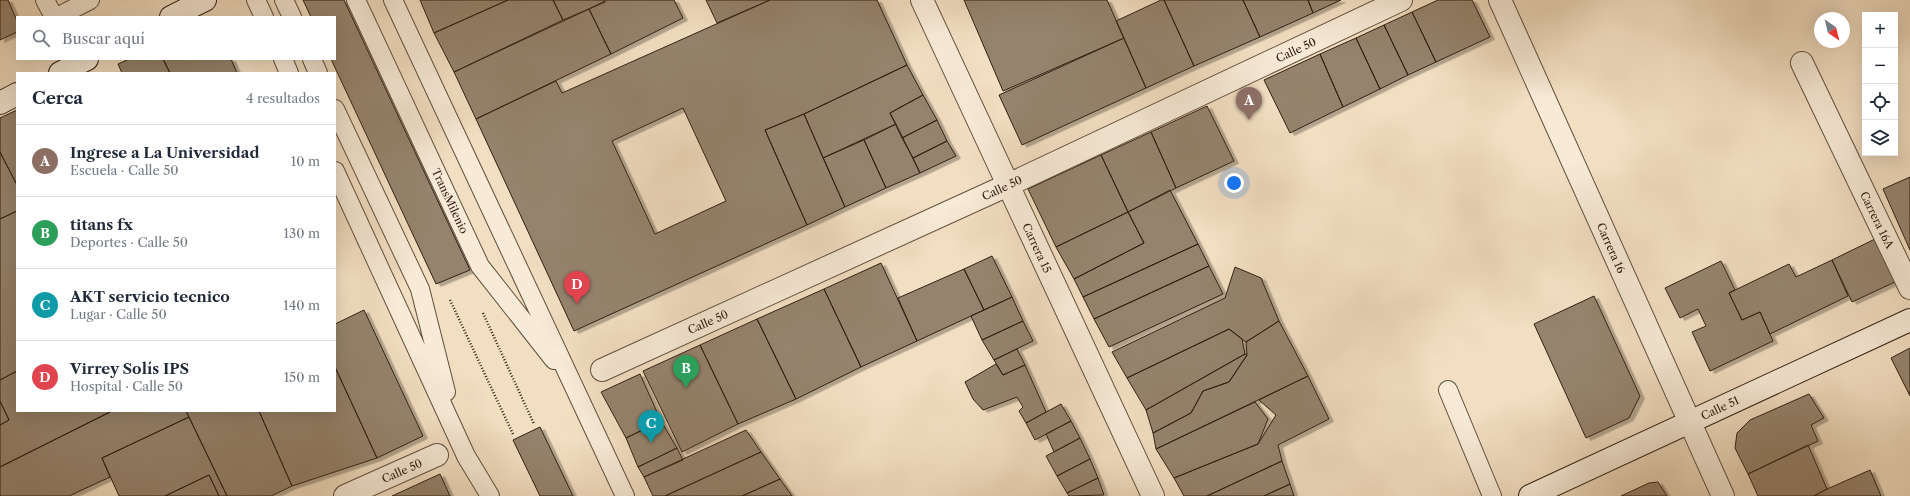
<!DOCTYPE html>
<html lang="es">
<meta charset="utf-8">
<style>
body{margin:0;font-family:"Libre Caslon Text",serif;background:#f2f2f3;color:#1f2937}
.controls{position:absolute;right:12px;top:12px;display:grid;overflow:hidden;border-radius:0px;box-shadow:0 4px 16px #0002}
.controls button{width:36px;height:36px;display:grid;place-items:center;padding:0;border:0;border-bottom:1px solid #e0e1e3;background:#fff;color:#1f2937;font:20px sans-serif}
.compass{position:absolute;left:1814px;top:12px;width:36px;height:36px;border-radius:50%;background:#fff;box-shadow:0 4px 16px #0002;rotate:145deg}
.you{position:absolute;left:1234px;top:183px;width:14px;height:14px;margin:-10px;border:3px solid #fff;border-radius:50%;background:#1a73e8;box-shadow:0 0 0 6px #1a73e833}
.badge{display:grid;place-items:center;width:26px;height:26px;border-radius:50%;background:#8f2418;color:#fff;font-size:13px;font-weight:700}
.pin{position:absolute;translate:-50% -33px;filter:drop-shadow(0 1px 2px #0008)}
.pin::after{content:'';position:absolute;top:21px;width:14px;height:12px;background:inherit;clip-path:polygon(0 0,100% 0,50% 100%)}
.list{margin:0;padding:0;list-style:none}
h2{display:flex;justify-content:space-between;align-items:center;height:52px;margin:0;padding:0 16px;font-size:17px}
h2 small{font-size:13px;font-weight:400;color:#747a83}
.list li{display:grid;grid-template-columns:26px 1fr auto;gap:12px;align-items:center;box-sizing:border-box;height:72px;padding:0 16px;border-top:1px solid #e0e1e3}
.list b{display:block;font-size:15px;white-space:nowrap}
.list p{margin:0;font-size:13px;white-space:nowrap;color:#747a83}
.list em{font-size:13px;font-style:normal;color:#747a83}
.icon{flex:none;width:22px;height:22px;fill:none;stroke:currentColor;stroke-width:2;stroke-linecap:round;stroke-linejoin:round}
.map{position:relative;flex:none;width:1910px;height:496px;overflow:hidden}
.search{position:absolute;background:#fff;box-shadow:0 4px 16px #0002;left:16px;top:16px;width:320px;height:44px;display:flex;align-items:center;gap:10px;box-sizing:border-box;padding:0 14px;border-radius:0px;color:#747a83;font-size:15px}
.panel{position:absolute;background:#fff;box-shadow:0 4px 16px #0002;left:16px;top:72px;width:320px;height:340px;border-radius:0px}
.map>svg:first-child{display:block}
.building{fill:#95836d;stroke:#302013;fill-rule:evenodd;filter:url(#shadow)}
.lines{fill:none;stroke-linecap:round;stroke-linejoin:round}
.lane-casing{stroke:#60503e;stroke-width:20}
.street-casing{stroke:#60503e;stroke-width:24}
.secondary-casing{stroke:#302013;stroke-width:24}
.path{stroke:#302013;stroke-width:2.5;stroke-dasharray:1 2;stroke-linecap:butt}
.lane{stroke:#f7ead7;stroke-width:18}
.street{stroke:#f7ead7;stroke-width:22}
.secondary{stroke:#f7ead7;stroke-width:22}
.labels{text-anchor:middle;stroke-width:3;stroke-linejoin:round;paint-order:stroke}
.street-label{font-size:11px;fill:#302013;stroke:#f7ead7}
</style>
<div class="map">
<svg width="1910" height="496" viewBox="0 0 1910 496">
<defs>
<filter id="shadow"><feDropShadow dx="4.5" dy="2.5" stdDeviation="0" flood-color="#0004"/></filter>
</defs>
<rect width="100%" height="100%" fill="#f2dec1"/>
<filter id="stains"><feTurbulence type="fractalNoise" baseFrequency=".005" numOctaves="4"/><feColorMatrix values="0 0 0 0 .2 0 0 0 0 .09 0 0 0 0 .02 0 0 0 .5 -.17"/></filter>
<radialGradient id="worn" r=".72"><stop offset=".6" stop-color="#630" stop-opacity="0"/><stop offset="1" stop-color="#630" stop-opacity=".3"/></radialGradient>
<!-- building -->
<path class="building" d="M0 0H8L17 21V32L0 40Z
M303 0H344L470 270 436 284 331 59H335V17H311Z
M420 0H508L434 33Z
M508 0H553L563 20 454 72 434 33Z
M553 0H604L605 2 563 20Z
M607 0H674L683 18 611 54 589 9Z
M706 0H770L717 23Z
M770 0H877L907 65 804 114 765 130 807 225 574 331 476 119 556 81 562 93ZM683 108 726 201 655 234 612 141Z
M964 0H1107L1124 38 1003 91Z
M1161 0H1164L1194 66 1146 88 1116 21Z
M1164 0H1243L1260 37 1194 66Z
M1243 0H1308L1313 13 1260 37Z
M1308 0H1341L1313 13Z
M1438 0H1472L1490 37 1436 62 1412 12Z
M589 9 611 54 476 119 454 72Z
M1412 12 1436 62 1408 75 1384 25Z
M1384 25 1408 75 1380 89 1356 38Z
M1124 38 1146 88 1022 145 999 95Z
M1356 38 1380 89 1343 107 1320 54Z
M1320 54 1343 107 1290 133 1264 80Z
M129 59H163L170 73H122L118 64Z
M163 59H231L237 73H170Z
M907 65 923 95 890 113 896 124 823 158 804 114Z
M923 95 937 120 902 138 890 113Z
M1207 106 1234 161 1176 188 1151 132Z
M17 110V185L0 152V118Z
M804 114 845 207 807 225 765 130Z
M937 120 947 141 913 158 902 138Z
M896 124 920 173 886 188 864 140Z
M1151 132 1176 188 1128 212 1101 155Z
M864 140 886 188 845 207 823 158Z
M947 141 956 156 920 173 913 158Z
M0 152 17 185V211L0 219Z
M1101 155 1128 212 1056 247 1028 189Z
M1910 177V250L1883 189Z
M1170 190 1198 244 1083 297 1074 279 1144 243 1128 212Z
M17 211V371L0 380V219Z
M1128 212 1144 243 1074 279 1056 247Z
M1877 238 1897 281 1852 302 1832 260Z
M1198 244 1209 266 1094 319 1083 297Z
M992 256 1012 297 984 310 964 269Z
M1832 260 1848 296 1770 334 1760 312 1742 320 1729 293 1789 264 1796 277Z
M1721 261 1735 290 1729 293 1742 320 1760 312 1773 341 1710 371 1692 332 1706 326 1698 309 1680 318 1665 288Z
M881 263 917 341 861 367 824 289Z
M1209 266 1223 294 1109 347 1094 319Z
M1235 267 1261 278 1279 321 1246 342 1229 329 1127 378 1112 352 1225 298Z
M964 269 984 310 917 341 898 298Z
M824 289 861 367 796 399 757 319Z
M1594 296 1640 396 1629 418 1586 438 1534 324Z
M1012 297 1023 321 982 340 971 316Z
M364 310 423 436 377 458 335 367V324Z
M757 319 796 399 738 424 700 345Z
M1023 321 1033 341 994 360 982 340Z
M1279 321 1308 376 1156 449 1153 433 1191 413 1203 391 1229 382 1247 355 1246 342Z
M1229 329 1242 339 1245 354 1146 410 1127 378Z
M700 345 738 424 682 452 643 371Z
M1910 348V396L1891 358Z
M1017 349 1025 365 1003 375 994 360Z
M1245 354 1247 355 1229 382 1203 391 1191 413 1153 433 1146 410Z
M996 364 1003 375 1025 365 1046 412 1026 423 1019 411 1023 407 1017 397 983 410 973 399 965 382Z
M335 367 377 458 292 486 259 411H335Z
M17 371V411H112L0 467V425L9 420 0 401V380Z
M640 374 661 421 626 438 601 392Z
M1308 376 1329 419 1278 445 1282 461 1207 496H1184L1174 478 1258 444 1276 415 1259 400Z
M1809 394 1824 418 1811 425 1818 441 1748 474 1735 448 1737 433 1750 420Z
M0 401 9 420 0 425Z
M1255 402 1268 419 1258 444 1174 478 1156 449Z
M1061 404 1071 421 1035 440 1026 423Z
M112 411H186L189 417 102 458 110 477 69 496H0V467Z
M186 411H259L292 486 271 496H227Z
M189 417 227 496H219L209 475 165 496H119L102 458Z
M661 421 677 448 638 467 626 438Z
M1071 421 1080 438 1054 452 1046 434Z
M540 427 573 496H540L513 440Z
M746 430 761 452 665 496H653L644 477Z
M1080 438 1090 459 1057 476 1046 456Z
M1808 445 1827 489 1814 496H1758L1748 474Z
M677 448 683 460 644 477 638 467Z
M761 452 780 479 742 496H665Z
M1090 459 1098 478 1067 493 1057 476Z
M1282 461 1290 484 1264 496H1207Z
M1870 470 1881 496H1814L1827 489Z
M440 474 450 496H392Z
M209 475 219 496H165Z
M1098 478 1104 495 1069 496 1067 493Z
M780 479 792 496H742Z
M1658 482 1667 496H1621L1649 483Z
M1290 484 1294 496H1264Z"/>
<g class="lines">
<!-- lane casing -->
<g class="lane-casing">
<path id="lane" d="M45 0 54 17
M256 0 264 17
M284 0 292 17
M356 0 480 266 554 360
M393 0 625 496
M57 17 90 0
M283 59 289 73
M312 59 318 73
M335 109 420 289 446 392
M335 171 466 456 490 496
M1448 390 1492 496"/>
</g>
<!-- street casing -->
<g class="street-casing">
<path id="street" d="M922 0 1153 496
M1500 0 1723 496
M1802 63 1910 288
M602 370 1008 185 1401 0
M345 496 437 455"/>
</g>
<!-- secondary casing -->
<g class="secondary-casing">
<path id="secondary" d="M171 17 205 0
M60 73 87 59
M0 103 17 94
M1530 496 1910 320"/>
</g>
<!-- path -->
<path class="path" d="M450 300 513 434
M483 313 534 424"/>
<!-- lane -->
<use href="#lane" class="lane"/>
<!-- street -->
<use href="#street" class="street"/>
<!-- secondary -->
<use href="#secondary" class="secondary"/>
</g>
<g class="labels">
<!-- street labels -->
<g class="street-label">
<text transform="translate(1296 50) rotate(-25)" y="4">Calle 50</text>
<text transform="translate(1002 188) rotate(-25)" y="4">Calle 50</text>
<text transform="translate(450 201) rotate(65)" y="4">TransMilenio</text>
<text transform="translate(1877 220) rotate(64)" y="4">Carrera 16A</text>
<text transform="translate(1037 248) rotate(65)" y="4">Carrera 15</text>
<text transform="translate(1611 248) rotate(66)" y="4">Carrera 16</text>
<text transform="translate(708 322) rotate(-24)" y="4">Calle 50</text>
<text transform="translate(1720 408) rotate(-25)" y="4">Calle 51</text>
<text transform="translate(402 471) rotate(-24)" y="4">Calle 50</text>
</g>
</g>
<rect width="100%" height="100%" filter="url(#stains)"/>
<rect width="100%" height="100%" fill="url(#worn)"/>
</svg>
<div class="controls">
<button>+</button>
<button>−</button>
<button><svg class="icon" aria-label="locate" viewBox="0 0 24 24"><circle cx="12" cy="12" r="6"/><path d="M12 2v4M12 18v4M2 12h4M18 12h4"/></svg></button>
<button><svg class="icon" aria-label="layers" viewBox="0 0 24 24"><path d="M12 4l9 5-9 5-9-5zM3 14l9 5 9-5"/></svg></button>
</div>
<svg class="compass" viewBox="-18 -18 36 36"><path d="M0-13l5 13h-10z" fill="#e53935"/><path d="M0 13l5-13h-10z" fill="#747a83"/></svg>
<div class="you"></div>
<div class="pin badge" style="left:1249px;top:120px;background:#8d6e63">A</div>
<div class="pin badge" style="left:686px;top:388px;background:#2e9e5b">B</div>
<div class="pin badge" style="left:651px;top:443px;background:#0f9aa8">C</div>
<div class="pin badge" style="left:577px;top:304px;background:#e0444e">D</div>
<div class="search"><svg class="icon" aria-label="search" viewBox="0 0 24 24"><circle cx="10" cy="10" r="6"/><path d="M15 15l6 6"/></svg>Buscar aquí</div>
<section class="panel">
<h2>Cerca<small>4 resultados</small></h2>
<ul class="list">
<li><span class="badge" style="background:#8d6e63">A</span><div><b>Ingrese a La Universidad</b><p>Escuela · Calle 50</p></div><em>10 m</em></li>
<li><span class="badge" style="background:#2e9e5b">B</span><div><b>titans fx</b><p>Deportes · Calle 50</p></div><em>130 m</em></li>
<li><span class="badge" style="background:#0f9aa8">C</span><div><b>AKT servicio tecnico</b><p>Lugar · Calle 50</p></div><em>140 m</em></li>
<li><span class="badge" style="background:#e0444e">D</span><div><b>Virrey Solís IPS</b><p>Hospital · Calle 50</p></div><em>150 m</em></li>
</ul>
</section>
</div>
